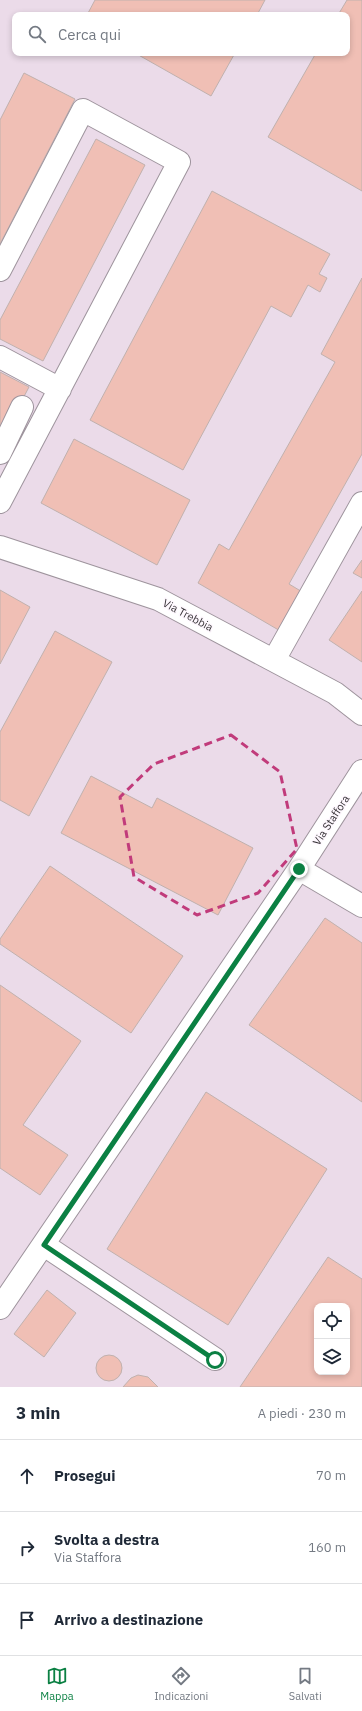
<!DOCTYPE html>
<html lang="it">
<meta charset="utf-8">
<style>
body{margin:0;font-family:"IBM Plex Sans",sans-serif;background:#f2f2f3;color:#1f2937}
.controls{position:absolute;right:12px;bottom:12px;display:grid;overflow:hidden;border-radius:8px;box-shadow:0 2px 6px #0003}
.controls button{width:36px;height:36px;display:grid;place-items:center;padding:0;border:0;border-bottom:1px solid #e0e1e3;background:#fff;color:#1f2937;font:20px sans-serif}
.stop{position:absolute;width:12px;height:12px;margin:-9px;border:3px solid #0b8043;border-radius:50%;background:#fff}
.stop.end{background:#0b8043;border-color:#fff;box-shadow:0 1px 4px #0008}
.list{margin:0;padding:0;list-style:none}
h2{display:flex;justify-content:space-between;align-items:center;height:52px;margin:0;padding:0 16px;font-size:17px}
h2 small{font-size:13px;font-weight:400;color:#747a83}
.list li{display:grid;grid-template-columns:26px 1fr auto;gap:12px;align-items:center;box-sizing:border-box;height:72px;padding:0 16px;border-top:1px solid #e0e1e3}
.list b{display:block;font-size:15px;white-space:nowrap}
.list p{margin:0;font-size:13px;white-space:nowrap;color:#747a83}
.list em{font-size:13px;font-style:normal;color:#747a83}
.icon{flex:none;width:22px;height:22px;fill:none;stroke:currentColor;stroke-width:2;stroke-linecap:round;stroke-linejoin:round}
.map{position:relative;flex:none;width:362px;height:1387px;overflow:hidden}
.search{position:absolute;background:#fff;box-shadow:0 2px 6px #0003;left:12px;right:12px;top:12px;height:44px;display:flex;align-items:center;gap:10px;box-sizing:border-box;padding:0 14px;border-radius:8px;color:#747a83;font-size:15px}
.sheet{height:268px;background:#fff}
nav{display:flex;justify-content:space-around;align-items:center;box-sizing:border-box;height:56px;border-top:1px solid #e0e1e3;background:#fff;font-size:11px;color:#747a83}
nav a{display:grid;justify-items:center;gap:2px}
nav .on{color:#0b8043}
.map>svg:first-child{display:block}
.built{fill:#ebdbe9;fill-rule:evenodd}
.building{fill:#f0bfb5;stroke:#c0b1ae;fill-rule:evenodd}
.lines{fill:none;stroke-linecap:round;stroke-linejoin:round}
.minor-casing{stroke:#9e949d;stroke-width:24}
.minor{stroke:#fff;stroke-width:22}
.route{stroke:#0b8043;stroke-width:5}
.marked{fill:none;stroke:#c13b7b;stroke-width:3;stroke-dasharray:8 5;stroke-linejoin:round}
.labels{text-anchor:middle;stroke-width:3;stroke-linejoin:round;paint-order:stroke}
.street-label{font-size:11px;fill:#373337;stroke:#fef8fe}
</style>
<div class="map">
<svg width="362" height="1387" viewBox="0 0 362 1387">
<rect width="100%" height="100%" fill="#f4e9f3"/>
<!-- built -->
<path class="built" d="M0 0H362V1387H0ZM15 15H347V53H15ZM317 1306H347V1372H317Z"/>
<!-- building -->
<path class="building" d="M95 0H265L257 15H87Z
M347 0H362V191L268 137 316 53H347V15H338Z
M135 53H235L211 96Z
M24 73 75 99 0 244V120Z
M96 139 145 165 43 361 0 339V320Z
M212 191 330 254 319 274 327 278 320 292 308 285 291 317 271 306 183 470 90 420Z
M362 278V454L289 584 304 593 282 632 198 583 219 544 229 550 335 362 321 354Z
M0 372 29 387 0 442Z
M74 439 190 500 157 565 41 503Z
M362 560V578L353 573Z
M0 590 30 607 0 664Z
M362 591V662L329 640Z
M55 631 112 662 29 816 0 800V732Z
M91 776 152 808 157 798 253 848 218 915 61 833Z
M50 866 183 956 131 1033 0 944V939Z
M325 918 362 943V1102L249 1025Z
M0 985 81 1041 23 1125 68 1155 40 1195 0 1168Z
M206 1092 327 1169 228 1325 107 1249Z
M328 1257 362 1279V1387H240ZM317 1306H347V1372H317Z
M47 1290 76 1313 44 1357 14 1334Z
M96 1368a13 13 0 1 1 26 0a13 13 0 1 1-26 0Z
M138 1375 148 1377 158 1387H123L131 1378Z"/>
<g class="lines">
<!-- minor casing -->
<g class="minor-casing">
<path id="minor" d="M0 270 83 110 179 162 0 502
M0 357 60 389
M0 453 22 407
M0 547 158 599 335 693 362 714
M274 660 362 503
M299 869 362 906
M44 1245 215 1359
M0 1308 299 869 362 771"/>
</g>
<!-- minor -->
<use href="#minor" class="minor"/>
</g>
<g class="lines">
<!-- route -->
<path class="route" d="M215 1360 44 1245 299 869"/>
</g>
<!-- marked area -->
<path class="marked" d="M231 735 280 772 297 849 258 893 197 915 134 877 120 797 154 764Z"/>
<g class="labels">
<!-- street labels -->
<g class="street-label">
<text transform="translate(188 615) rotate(28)" y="4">Via Trebbia</text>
<text transform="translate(331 820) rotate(-57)" y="4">Via Staffora</text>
</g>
</g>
</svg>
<div class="controls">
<button><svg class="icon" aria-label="locate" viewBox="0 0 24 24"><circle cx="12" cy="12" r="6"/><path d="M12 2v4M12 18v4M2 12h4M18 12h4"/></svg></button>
<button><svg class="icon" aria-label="layers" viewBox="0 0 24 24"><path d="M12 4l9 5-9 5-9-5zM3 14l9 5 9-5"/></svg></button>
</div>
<div class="stop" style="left:215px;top:1360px"></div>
<div class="stop end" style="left:299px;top:869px"></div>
<div class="search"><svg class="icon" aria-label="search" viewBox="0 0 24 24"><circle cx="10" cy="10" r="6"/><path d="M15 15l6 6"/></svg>Cerca qui</div>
</div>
<section class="sheet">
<h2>3 min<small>A piedi · 230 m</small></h2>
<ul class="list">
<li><svg class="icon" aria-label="ahead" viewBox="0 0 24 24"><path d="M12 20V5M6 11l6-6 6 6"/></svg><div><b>Prosegui</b></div><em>70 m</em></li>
<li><svg class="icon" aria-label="right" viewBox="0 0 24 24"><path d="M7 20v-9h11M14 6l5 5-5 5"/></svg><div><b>Svolta a destra</b><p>Via Staffora</p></div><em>160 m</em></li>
<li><svg class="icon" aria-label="arrive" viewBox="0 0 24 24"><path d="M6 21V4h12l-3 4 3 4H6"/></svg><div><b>Arrivo a destinazione</b></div></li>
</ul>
</section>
<nav>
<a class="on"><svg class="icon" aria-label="map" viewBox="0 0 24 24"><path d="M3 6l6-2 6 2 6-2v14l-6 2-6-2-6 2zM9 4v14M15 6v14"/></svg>Mappa</a>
<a><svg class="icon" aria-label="directions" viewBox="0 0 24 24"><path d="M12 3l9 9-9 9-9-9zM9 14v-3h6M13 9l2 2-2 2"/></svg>Indicazioni</a>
<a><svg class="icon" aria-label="saved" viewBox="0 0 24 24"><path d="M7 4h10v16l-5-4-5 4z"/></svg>Salvati</a>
</nav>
